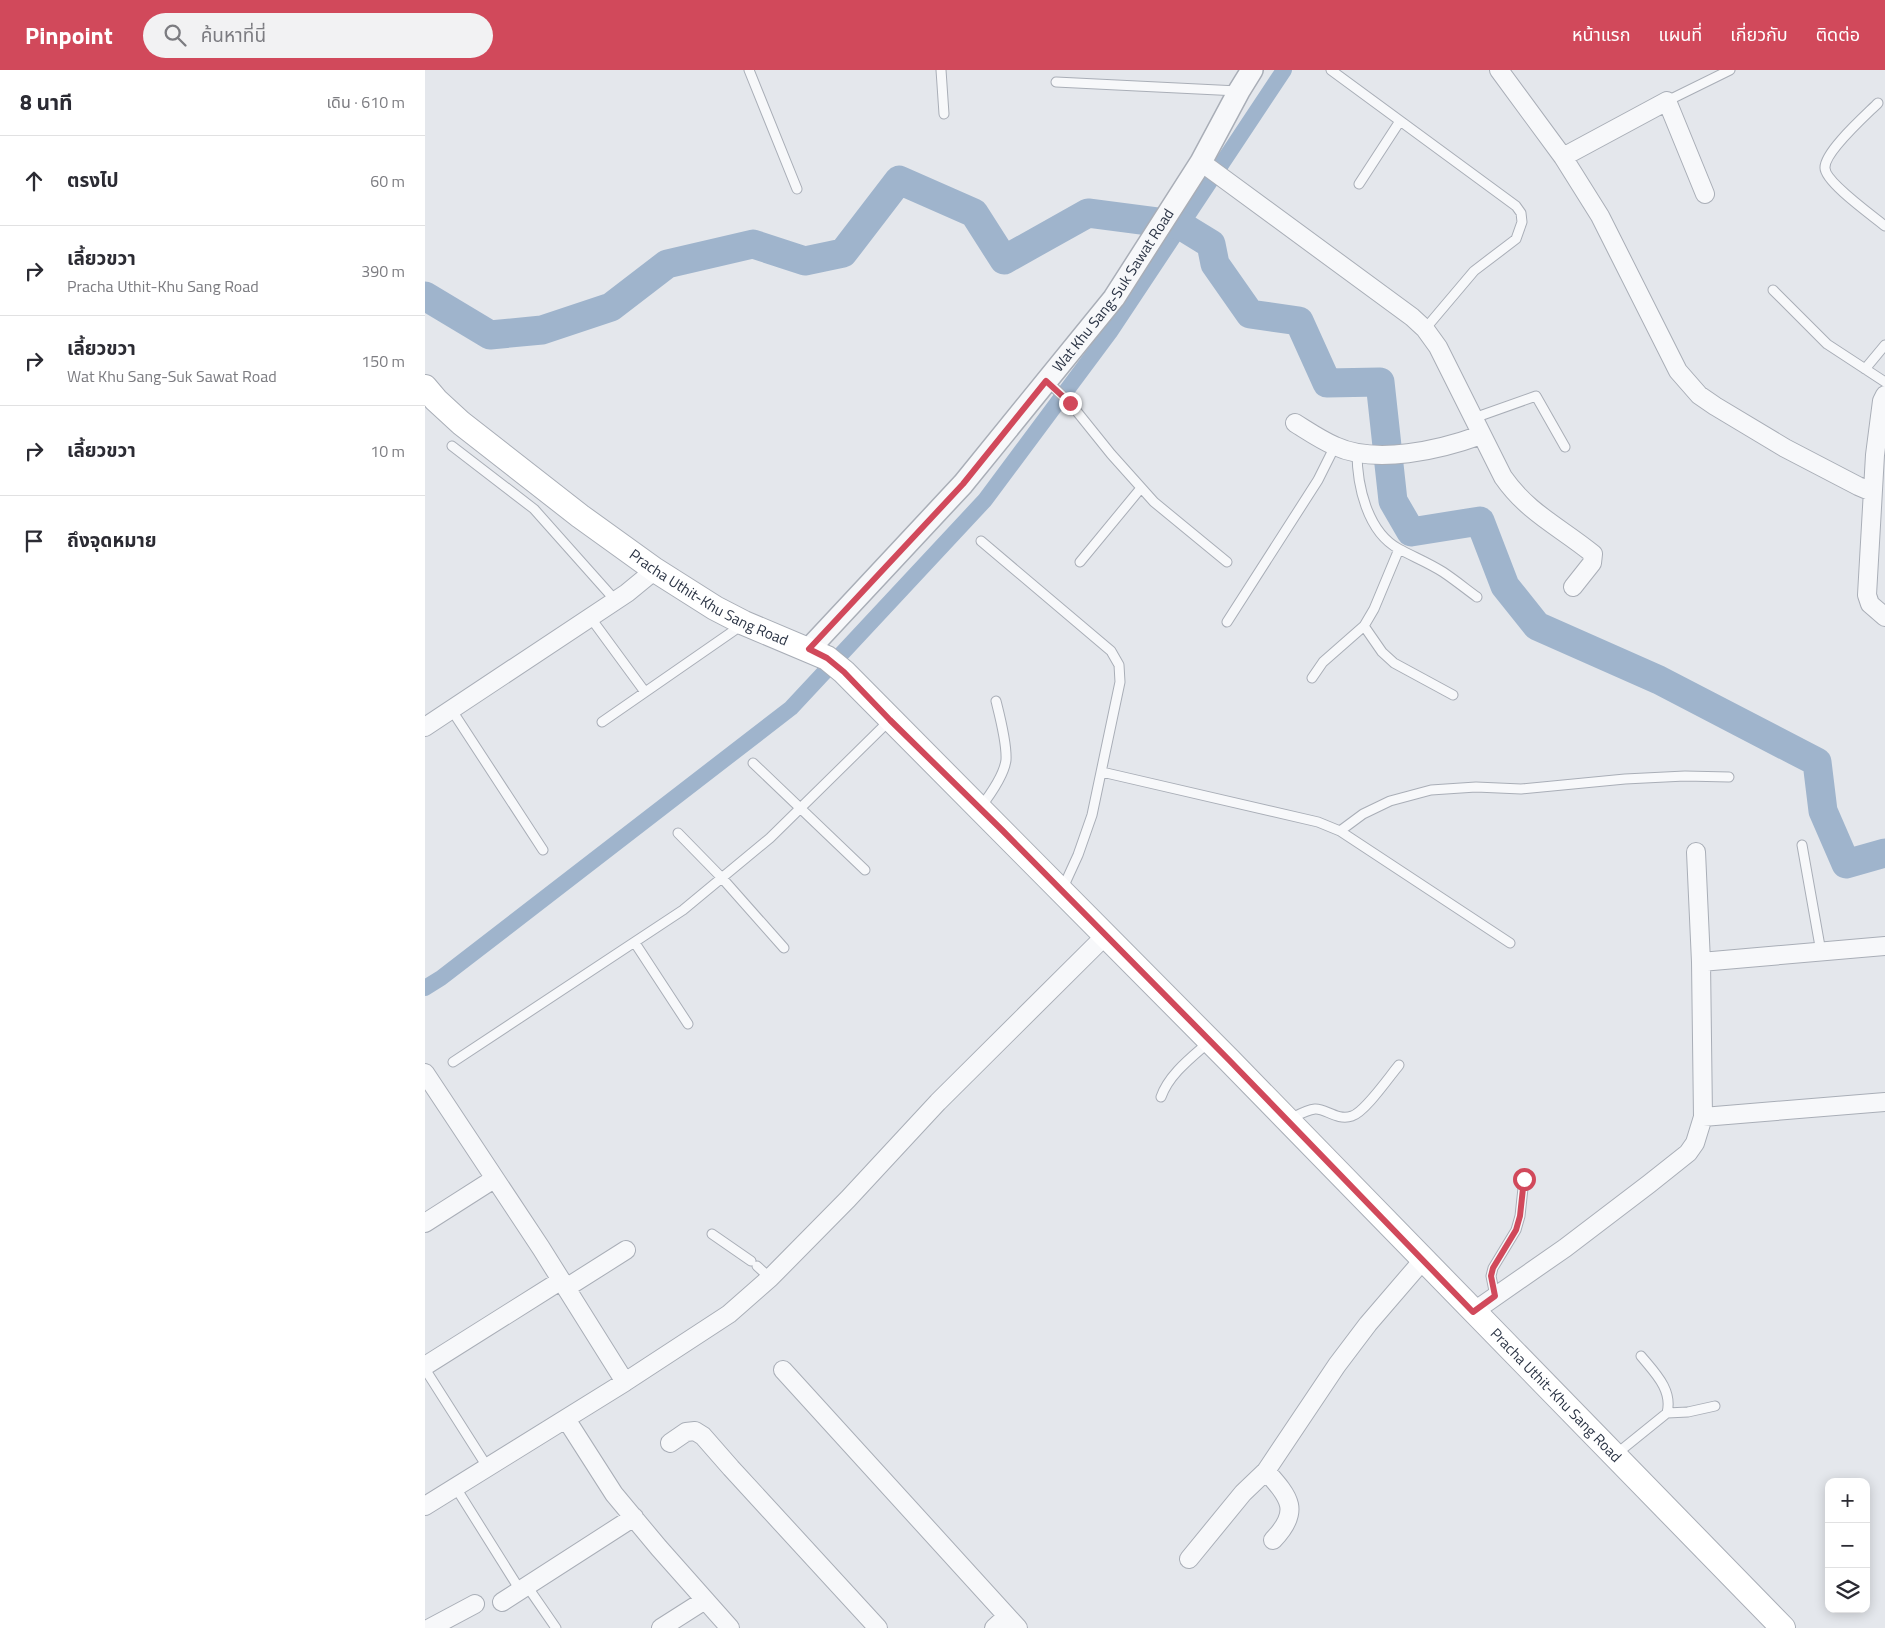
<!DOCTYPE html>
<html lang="th">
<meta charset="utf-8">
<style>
body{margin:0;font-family:"Titillium Web","Noto Sans Thai",sans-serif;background:#f2f2f3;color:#2b2b33}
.controls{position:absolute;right:15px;bottom:15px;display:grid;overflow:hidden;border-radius:10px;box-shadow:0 2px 12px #0003}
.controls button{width:45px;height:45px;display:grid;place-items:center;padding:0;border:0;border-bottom:1px solid #e1e1e2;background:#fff;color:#2b2b33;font:25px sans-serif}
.stop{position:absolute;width:15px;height:15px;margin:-11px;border:4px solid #d1495b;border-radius:50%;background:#fff}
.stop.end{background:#d1495b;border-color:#fff;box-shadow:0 1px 5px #0008}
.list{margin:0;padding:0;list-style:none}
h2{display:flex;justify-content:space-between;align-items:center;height:65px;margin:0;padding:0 20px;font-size:21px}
h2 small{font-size:16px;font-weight:400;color:#7c7c81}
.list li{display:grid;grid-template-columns:32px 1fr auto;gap:15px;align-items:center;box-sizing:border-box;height:90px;padding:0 20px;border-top:1px solid #e1e1e2}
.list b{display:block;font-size:19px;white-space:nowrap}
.list p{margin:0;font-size:16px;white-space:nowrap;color:#7c7c81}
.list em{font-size:16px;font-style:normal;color:#7c7c81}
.icon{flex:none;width:28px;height:28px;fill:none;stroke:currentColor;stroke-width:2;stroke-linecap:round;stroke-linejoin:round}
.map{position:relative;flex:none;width:1460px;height:1558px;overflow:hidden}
header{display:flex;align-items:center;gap:30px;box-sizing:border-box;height:70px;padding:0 25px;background:#d1495b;color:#fff}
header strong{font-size:24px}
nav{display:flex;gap:28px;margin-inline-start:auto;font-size:18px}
.search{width:350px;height:45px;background:#f2f2f3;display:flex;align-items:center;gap:12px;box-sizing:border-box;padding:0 18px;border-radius:28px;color:#7c7c81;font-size:19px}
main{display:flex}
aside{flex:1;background:#fff}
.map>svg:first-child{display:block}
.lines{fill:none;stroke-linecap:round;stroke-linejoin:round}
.canal{stroke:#9fb4cc;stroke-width:16}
.river{stroke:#9fb4cc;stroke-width:29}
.service-casing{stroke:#a9aeb7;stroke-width:11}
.minor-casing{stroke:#a9aeb7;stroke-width:20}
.tertiary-casing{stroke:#a9aeb7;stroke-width:24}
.secondary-casing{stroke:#a9aeb7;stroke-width:26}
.service{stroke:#f7f8fa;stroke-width:9}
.minor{stroke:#f7f8fa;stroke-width:18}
.tertiary{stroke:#f7f8fa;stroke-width:21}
.secondary{stroke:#fff;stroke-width:24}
.route{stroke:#d1495b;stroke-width:6}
.labels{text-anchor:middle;stroke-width:4;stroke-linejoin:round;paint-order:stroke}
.street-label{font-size:15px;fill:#2b3445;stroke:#f4f6f9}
</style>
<header>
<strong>Pinpoint</strong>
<div class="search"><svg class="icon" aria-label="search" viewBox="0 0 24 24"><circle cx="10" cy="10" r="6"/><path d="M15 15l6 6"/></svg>ค้นหาที่นี่</div>
<nav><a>หน้าแรก</a><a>แผนที่</a><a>เกี่ยวกับ</a><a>ติดต่อ</a></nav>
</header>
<main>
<aside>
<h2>8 นาที<small>เดิน · 610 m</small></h2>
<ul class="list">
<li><svg class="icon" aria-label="ahead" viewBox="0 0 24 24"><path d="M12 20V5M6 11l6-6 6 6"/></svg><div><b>ตรงไป</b></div><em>60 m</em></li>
<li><svg class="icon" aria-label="right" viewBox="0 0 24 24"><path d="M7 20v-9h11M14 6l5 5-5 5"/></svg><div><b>เลี้ยวขวา</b><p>Pracha Uthit-Khu Sang Road</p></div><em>390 m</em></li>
<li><svg class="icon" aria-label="right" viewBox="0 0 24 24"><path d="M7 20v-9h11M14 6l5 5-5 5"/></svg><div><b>เลี้ยวขวา</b><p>Wat Khu Sang-Suk Sawat Road</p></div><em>150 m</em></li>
<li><svg class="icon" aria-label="right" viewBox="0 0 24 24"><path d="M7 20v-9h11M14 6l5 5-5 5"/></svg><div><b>เลี้ยวขวา</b></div><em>10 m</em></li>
<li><svg class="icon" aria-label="arrive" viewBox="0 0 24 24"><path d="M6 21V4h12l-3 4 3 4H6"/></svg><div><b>ถึงจุดหมาย</b></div></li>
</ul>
</aside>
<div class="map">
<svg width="1460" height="1558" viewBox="0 0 1460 1558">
<rect width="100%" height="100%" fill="#e4e7ec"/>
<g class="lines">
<!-- canal -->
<path class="canal" d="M0 918 16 908 366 638 560 430 685 262 859 0"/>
<!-- river -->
<path class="river" d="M0 226 65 265 117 260 186 237 242 194 328 174 380 191 418 183 474 110 549 143 579 190 663 143 755 155 786 174 790 194 825 244 874 251 902 313 955 312 968 431 986 462 1055 451 1080 516 1112 556 1234 610 1392 692 1398 741 1421 794 1460 783"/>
<!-- service casing -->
<g class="service-casing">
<path id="service" d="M324 0 372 119
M516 0 519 44
M906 0 1091 136 1096 143 1097 152 1091 169 1049 201 1000 259
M631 12 813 21
M1242 31 1305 0
M1453 33C1441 45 1399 82 1400 98 1400 112 1448 146 1460 156
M934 114 975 51
M1348 220 1402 274 1460 312
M1440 299 1460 275
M622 311 645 333 686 384 729 432 802 492
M1049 348 1111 326 1140 377
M27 376 109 439 190 530
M932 382C932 415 942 462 974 479 989 487 1004 493 1018 502 1030 510 1041 519 1052 527
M556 471 686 581 694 595 695 612 667 745 653 785 637 820
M974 479 949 539 939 556 957 582 969 593 1028 625
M655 492 716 418
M165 547 220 622
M802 552 893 410 910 376
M887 608 898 592 939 556
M26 639 118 780
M177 652 317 555
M328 693 440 800
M677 702 893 752 915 761 1085 873
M555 738C565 725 579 706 581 690 582 673 575 647 571 631
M915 761 938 744 965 731 1006 720 1051 717 1096 719 1200 709 1260 706 1304 707
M253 763 297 808 359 878
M1377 775 1396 882
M210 873 263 954
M28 992 258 840 345 768 465 650
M736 1027C744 1004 767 987 785 971
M865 1049C873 1045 881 1040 890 1039 900 1038 912 1051 927 1046 940 1042 964 1007 974 995
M287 1164 326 1191
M332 1196 345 1208
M1070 1226 1066 1206 1068 1198 1091 1160 1095 1146 1099 1109
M0 1299 63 1398
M1242 1343 1263 1342 1290 1336
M1190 1385 1242 1343C1248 1320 1230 1303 1216 1286
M31 1418 95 1520
M102 1516 131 1558"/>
</g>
<!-- minor casing -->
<g class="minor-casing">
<path id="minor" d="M1074 0 1138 87 1175 146 1253 301 1274 325 1290 336 1360 378 1433 416 1447 422
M1138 87 1242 31 1280 124
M776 92 987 247 1000 259 1013 277 1078 407C1103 443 1135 457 1168 484L1167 493 1148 517
M1460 325 1457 331 1450 385 1442 525 1445 534 1460 547
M870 353C883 361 896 370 910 376 951 395 1015 380 1056 365
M0 657 202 523 230 500
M1276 892 1460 876
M0 1003 116 1178 200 1312
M1278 1047 1460 1032
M0 1153 69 1109
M141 1218 201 1180
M1048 1242 1140 1178 1224 1114 1263 1083 1270 1073 1278 1047 1276 892 1271 782
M0 1296 135 1211
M358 1300 593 1558
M141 1349 189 1424 234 1478 305 1558
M245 1373 261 1362 270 1361 278 1366 306 1398 453 1558
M841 1401C865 1428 876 1441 848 1470
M0 1436 200 1312 304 1244 345 1208 423 1129 513 1032 681 865
M764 1489 818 1423 841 1401 912 1295 943 1254 998 1190
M77 1532 209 1447
M5 1558 50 1534
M236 1558 280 1530
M569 1558 582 1546"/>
</g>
<!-- tertiary casing -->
<g class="tertiary-casing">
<g id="tertiary">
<path id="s1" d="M384 579 538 414 689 228 776 92 814 21 827 0"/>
</g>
</g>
<!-- secondary casing -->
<g class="secondary-casing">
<g id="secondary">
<path id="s2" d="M0 317 11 330 36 353 155 446 230 500 290 538 319 553 402 588 419 602 804 990 1358 1558"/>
</g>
</g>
<!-- service -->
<use href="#service" class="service"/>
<!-- minor -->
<use href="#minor" class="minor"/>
<!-- tertiary -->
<use href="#tertiary" class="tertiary"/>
<!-- secondary -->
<use href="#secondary" class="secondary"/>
</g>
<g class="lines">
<!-- route -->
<path class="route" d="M645 333 621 311 538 414 384 579 402 588 419 602 465 650 577 760 804 990 1048 1242 1070 1226 1066 1206 1068 1198 1091 1160 1095 1146 1099 1109"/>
</g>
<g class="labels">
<!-- street labels -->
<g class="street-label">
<text dy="5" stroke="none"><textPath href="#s1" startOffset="471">Wat Khu Sang-Suk Sawat Road</textPath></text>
<text dy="5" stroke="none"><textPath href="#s2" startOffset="355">Pracha Uthit-Khu Sang Road</textPath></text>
<text dy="5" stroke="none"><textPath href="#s2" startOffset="1525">Pracha Uthit-Khu Sang Road</textPath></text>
</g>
</g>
</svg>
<div class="controls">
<button>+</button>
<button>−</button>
<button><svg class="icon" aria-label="layers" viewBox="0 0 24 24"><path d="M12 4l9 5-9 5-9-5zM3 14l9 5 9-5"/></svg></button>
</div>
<div class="stop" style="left:1099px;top:1109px"></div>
<div class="stop end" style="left:645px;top:333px"></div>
</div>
</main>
